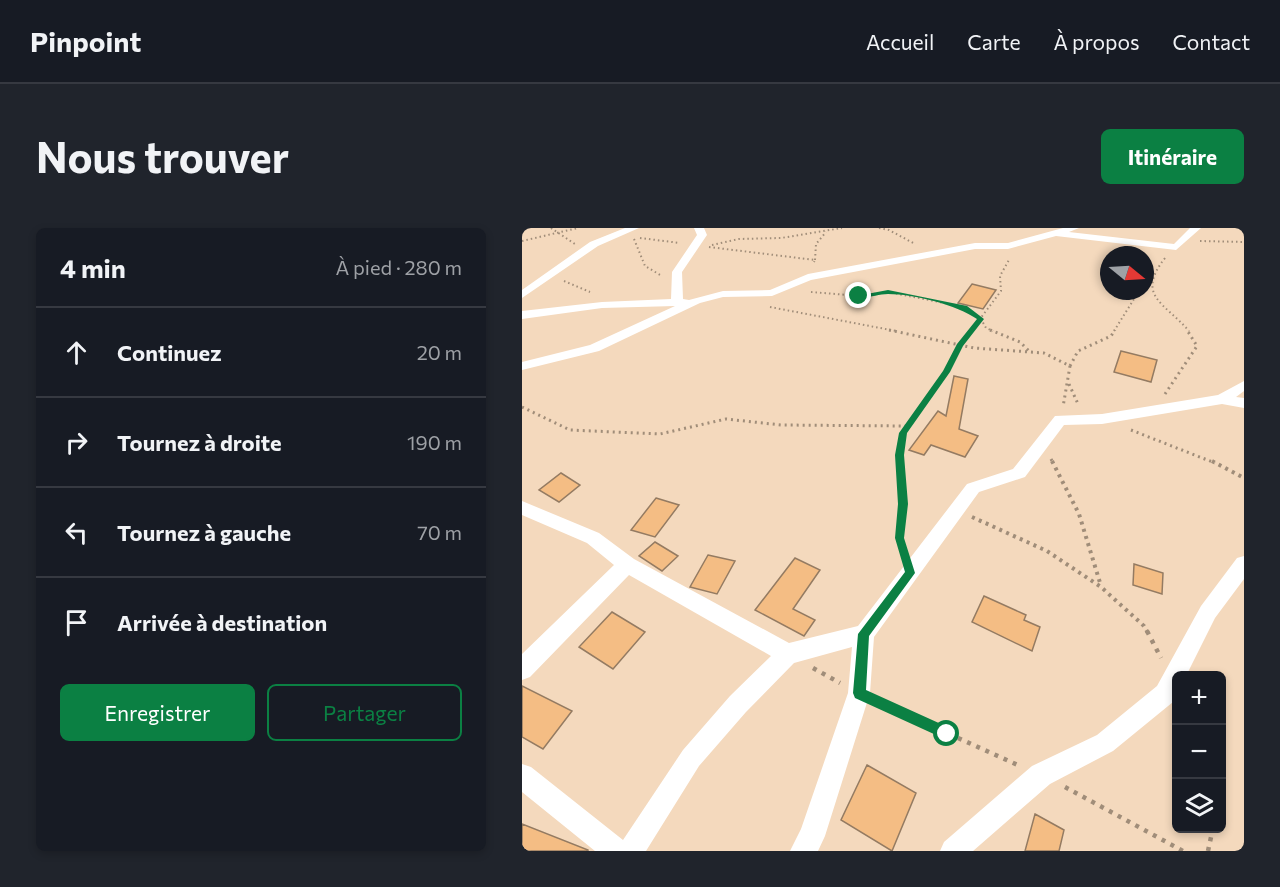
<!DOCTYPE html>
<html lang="fr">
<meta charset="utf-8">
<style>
body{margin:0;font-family:Commissioner,sans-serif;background:#20242c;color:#f1f3f6}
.controls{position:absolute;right:18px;bottom:18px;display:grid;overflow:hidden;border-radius:9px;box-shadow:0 3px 9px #0003}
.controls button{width:54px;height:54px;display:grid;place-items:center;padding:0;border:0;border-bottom:2px solid #363941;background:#171b24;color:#f1f3f6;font:30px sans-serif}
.compass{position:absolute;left:578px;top:18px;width:54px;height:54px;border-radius:50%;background:#171b24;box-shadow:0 3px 9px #0003;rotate:108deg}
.stop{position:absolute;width:18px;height:18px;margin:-14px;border:4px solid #0b8043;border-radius:50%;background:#fff}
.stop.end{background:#0b8043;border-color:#fff;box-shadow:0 2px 6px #0008}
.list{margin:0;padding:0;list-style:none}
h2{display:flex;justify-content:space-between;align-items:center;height:78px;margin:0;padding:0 24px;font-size:26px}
h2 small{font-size:20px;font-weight:400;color:#9ea1a6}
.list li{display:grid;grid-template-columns:39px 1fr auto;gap:18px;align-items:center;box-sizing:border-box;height:90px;padding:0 24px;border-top:2px solid #363941}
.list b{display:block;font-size:22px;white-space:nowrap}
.list em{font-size:20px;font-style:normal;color:#9ea1a6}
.actions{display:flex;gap:12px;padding:18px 24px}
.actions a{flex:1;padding:14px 0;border:2px solid #0b8043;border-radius:9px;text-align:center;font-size:21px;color:#0b8043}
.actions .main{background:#0b8043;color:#fff}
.icon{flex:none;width:33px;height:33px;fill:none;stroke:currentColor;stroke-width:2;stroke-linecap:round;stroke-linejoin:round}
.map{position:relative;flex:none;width:722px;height:623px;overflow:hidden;border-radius:9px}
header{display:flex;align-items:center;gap:36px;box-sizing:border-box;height:84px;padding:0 30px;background:#171b24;border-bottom:2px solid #363941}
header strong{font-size:28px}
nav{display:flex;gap:33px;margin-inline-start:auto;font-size:21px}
.intro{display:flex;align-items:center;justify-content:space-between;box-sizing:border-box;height:144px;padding:0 36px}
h1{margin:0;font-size:42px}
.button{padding:15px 27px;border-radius:9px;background:#0b8043;color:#fff;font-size:21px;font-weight:700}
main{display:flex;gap:36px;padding:0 36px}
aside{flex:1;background:#171b24;border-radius:9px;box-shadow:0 3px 9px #0003}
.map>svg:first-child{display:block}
.building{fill:#f4bd84;stroke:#947b62;stroke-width:1.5}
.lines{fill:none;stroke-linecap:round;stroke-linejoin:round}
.path-far3{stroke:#a08d79;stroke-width:2;stroke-dasharray:1.5 3;stroke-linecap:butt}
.path-far2{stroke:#a08d79;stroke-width:3;stroke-dasharray:2 4;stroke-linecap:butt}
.path-far1{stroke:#a08d79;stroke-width:4;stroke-dasharray:3 4.5;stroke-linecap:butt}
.path{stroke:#a08d79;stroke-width:4.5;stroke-dasharray:4 6;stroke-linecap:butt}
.minor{fill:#fff;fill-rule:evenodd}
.route{fill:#0b8043}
</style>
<header>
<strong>Pinpoint</strong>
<nav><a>Accueil</a><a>Carte</a><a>À propos</a><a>Contact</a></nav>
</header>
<div class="intro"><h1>Nous trouver</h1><a class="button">Itinéraire</a></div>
<main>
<aside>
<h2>4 min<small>À pied · 280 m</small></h2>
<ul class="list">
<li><svg class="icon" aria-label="ahead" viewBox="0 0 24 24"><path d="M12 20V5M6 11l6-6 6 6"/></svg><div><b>Continuez</b></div><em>20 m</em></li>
<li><svg class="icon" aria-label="right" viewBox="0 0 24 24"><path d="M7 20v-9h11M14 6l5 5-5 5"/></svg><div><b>Tournez à droite</b></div><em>190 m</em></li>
<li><svg class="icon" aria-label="left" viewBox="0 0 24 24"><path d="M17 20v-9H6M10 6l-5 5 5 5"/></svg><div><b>Tournez à gauche</b></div><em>70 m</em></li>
<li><svg class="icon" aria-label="arrive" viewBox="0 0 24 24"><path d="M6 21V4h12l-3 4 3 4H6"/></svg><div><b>Arrivée à destination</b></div></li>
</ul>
<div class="actions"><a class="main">Enregistrer</a><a>Partager</a></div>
</aside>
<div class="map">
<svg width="722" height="623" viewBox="0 0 722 623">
<rect width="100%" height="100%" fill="#f4d9bd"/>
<!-- building -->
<path class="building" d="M450 56 474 62 461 81 436 75Z
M599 123 635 132 629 154 592 144Z
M432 148 446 151 437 201 456 208 443 229 409 217 402 227 387 222 416 183 424 188Z
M39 245 58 257 37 274 17 262Z
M134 270 157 277 133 309 109 302Z
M133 314 156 328 140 343 117 328Z
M186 327 213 333 195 366 168 359Z
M273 330 298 342 271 381 293 392 282 408 233 382Z
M612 336 641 345 640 366 611 357Z
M462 368 504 387 502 392 518 399 510 423 450 394Z
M90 384 123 404 91 441 57 419Z
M0 458 50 483 21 521 0 509Z
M345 537 394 565 370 623 319 592Z
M513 586 542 602 537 623H503Z
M0 596 66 622V623H0Z"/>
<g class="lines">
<!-- path-far3 -->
<path class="path-far3" d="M29 0 53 16
M357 0 367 2 393 16
M118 10 158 15
M112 11 123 38 140 48
M0 13 56 0
M678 13 722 14
M190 17 217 11 259 10 320 0
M187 19 293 32 292 34
M643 30C613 68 643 75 667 103
M293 32 294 16 304 4
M42 53 68 64
M289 64 337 68 366 64 443 79 459 91 464 100 471 103
M248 79 374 103
M449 103 479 63 478 48 488 30
M592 103 617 63"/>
<!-- path-far2 -->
<path class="path-far2" d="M367 102 452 120 522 125 548 138 541 179
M468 102 498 114 507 123
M548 138 556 123 589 108 593 102
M547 156 556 176
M643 166 675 118 665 102
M0 179 48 202 138 206 204 191 259 197 386 198
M609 202 693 235
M529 231 531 235
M378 235 381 205 425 144 438 117 450 102"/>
<!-- path-far1 -->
<path class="path-far1" d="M378 233 381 276 378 310 382 324
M530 233 557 286 579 358
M690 233 722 250
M450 289 525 323 579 359 622 398 626 405"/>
<!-- path -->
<path class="path" d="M625 403 639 430
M291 440 318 455
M354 473 498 538
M543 559 661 623
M686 623 691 600"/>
<!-- minor -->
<path class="minor" d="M103 0H117L76 18 0 70V62L68 14Z
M172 0H182L185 7 160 44 161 71 167 72 201 63 248 62 286 46 453 15H486L541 0H557L547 4 652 16 668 0H679L654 22 534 8 486 21H453L289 52 250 68 201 69 178 75 77 123 0 142V134L68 117 153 78 80 80 0 91V83L80 74 149 71 150 44 175 7Z
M722 153V163L714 169 722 170V180L700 176 580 196 542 197 503 249 457 264 352 409 348 465 303 608 296 623H268L279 601 326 465 330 419 272 435 224 484 177 538 124 623H73L0 564V536L9 539 101 612 161 522 208 468 249 428 107 347 8 449 0 452V426L92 337 65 315 0 287V273L77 305 112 331 267 415 336 398 445 256 491 241 533 188 580 186 696 167Z
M722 328V351L693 390 664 448H654V467L651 474 591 523 528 556 451 623H418L422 614 510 538 575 507 635 458 679 378 715 330Z"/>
</g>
<!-- route -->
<path class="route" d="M366 62 445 78 462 91 441 118 428 144 385 205 382 227 386 276 382 310 393 345 347 408 344 462 430 501 432 506 425 512 333 470 331 465 336 406 383 344 373 310 376 276 373 227 377 205 421 143 435 116 455 91C435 77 392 66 366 66 355 66 343 72 334 68Z"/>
</svg>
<div class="controls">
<button>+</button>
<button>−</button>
<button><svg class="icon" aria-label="layers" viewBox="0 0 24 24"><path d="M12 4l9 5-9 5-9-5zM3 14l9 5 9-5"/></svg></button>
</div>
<svg class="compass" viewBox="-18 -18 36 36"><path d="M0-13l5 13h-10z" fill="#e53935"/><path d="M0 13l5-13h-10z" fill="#9ea1a6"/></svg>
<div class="stop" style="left:425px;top:506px"></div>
<div class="stop end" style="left:337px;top:68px"></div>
</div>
</main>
